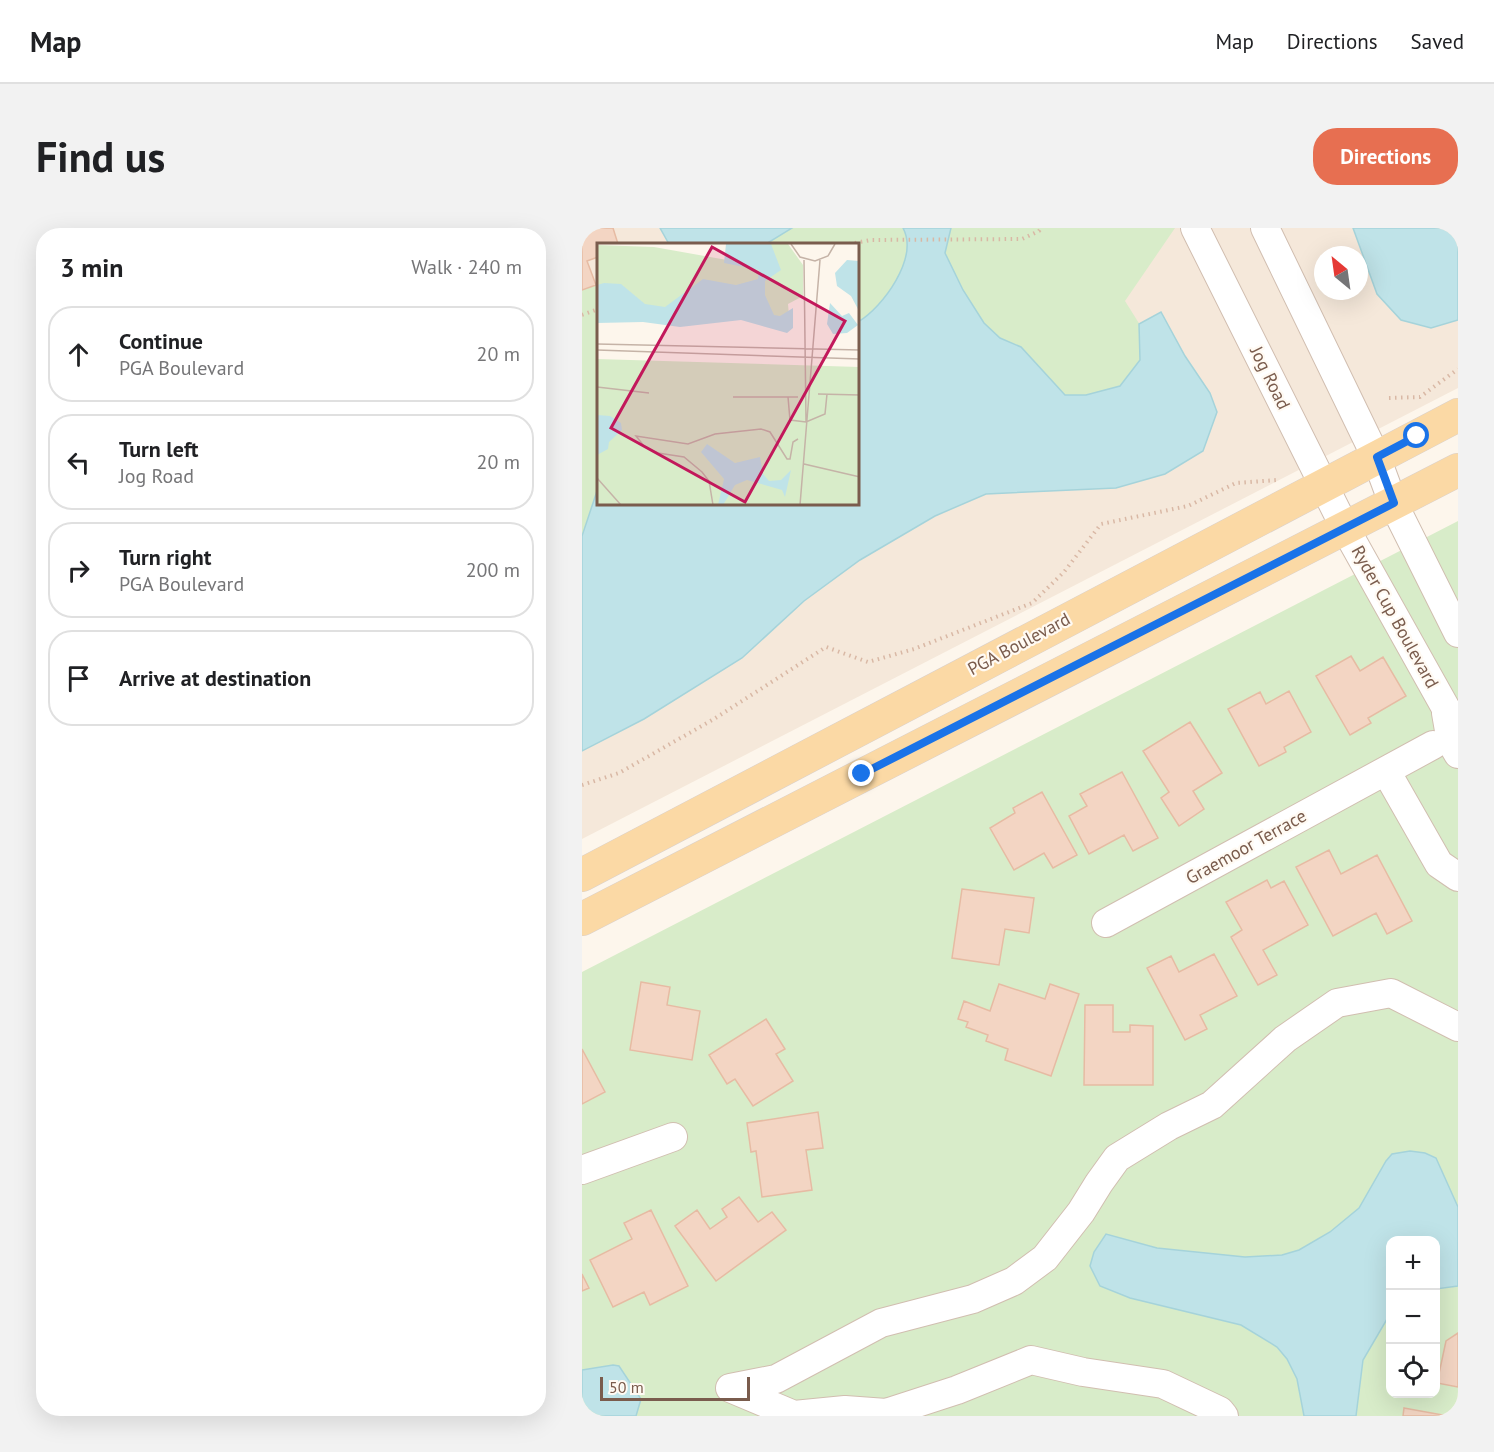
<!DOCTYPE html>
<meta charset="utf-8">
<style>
body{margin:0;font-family:"PT Sans",sans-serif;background:#f2f2f2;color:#202124}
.controls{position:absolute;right:18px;bottom:18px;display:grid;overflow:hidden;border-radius:12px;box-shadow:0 6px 24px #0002}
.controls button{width:54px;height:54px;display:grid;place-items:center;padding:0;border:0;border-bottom:2px solid #e0e0e0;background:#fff;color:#202124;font:30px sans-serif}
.compass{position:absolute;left:732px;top:18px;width:54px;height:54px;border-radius:50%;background:#fff;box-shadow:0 6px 24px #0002;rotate:331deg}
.scale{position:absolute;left:18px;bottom:15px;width:150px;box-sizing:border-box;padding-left:6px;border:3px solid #7a5c4d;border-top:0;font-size:16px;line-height:21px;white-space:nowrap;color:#7a5c4d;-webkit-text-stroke:4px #fffaf3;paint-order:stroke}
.stop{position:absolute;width:18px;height:18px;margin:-14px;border:4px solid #1a73e8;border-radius:50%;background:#fff}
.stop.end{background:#1a73e8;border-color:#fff;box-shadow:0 2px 6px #0008}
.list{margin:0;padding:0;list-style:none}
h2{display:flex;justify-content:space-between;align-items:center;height:78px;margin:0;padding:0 24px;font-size:26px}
h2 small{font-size:20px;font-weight:400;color:#757577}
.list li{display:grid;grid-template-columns:39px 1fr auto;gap:18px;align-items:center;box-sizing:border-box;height:96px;margin:0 12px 12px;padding:0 12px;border:2px solid #e0e0e0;border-radius:24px}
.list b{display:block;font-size:22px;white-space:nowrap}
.list p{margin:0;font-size:20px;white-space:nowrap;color:#757577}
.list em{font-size:20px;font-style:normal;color:#757577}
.icon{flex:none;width:33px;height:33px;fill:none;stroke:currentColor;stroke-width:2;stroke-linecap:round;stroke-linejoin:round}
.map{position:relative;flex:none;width:876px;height:1188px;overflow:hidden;border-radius:24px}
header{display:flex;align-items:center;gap:36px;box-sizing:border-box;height:84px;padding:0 30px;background:#fff;border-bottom:2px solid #e0e0e0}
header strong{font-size:28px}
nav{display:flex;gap:33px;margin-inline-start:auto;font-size:21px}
.intro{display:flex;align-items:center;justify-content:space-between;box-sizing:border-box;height:144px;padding:0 36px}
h1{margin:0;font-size:42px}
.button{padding:15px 27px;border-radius:24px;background:#e76f51;color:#fff;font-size:21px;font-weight:700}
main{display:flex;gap:36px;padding:0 36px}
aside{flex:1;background:#fff;border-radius:24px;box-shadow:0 6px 24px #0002}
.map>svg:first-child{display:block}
.residential{fill:#f5e8da;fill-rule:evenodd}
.green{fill:#d8ecc9;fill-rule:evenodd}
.water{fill:#bfe3e8;stroke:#a5d3da;stroke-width:1.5}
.building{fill:#f3d5c3;stroke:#e6bba3;stroke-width:1.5}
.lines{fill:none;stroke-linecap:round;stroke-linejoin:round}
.minor-casing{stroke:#d1beb0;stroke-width:30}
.major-casing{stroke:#dad1cd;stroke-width:34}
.path{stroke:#d9b8a5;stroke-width:4;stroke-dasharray:1.5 4.5;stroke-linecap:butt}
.minor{stroke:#fff;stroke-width:28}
.major{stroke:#fbd9a5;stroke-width:33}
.route{stroke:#1a73e8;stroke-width:8}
.labels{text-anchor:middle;stroke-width:4.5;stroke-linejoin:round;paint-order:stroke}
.street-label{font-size:18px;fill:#7a5c4d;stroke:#fffaf3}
.inset-road{fill:none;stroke:#c5b3a7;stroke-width:1.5}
.view{fill:#c2185b;fill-opacity:0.15;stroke:#c2185b;stroke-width:3}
.inset-edge{fill:none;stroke:#7a5c4d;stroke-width:3}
</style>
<header>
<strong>Map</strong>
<nav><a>Map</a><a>Directions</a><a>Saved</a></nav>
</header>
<div class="intro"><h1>Find us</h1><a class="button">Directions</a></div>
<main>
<aside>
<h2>3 min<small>Walk · 240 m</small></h2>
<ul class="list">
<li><svg class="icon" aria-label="ahead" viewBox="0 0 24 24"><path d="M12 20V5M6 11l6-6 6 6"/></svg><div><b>Continue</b><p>PGA Boulevard</p></div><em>20 m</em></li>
<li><svg class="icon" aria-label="left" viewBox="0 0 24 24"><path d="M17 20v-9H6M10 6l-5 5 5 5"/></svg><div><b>Turn left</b><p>Jog Road</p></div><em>20 m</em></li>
<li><svg class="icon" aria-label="right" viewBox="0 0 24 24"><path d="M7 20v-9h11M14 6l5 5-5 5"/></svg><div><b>Turn right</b><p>PGA Boulevard</p></div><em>200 m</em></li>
<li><svg class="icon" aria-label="arrive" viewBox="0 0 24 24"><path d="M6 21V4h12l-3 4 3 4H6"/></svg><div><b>Arrive at destination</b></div></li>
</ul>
</aside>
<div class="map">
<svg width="876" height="1188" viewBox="0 0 876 1188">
<rect width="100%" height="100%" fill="#fdf6ec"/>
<!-- residential -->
<path class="residential" d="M0 0H876V160L0 611ZM16 16H276V276H16ZM741 27H777V63H741Z"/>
<!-- green -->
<path class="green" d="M109 0H593L543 73 577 127 526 188 0 424V61L16 56V276H276V16H115Z
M876 293V1188H0V744ZM808 1012H854V1166H808Z"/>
<!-- water -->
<path class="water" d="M78 0H210L184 16H87Z
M321 0H369L363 25 381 62 402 95 418 110 439 119 483 167H504L538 158 558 132 557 96 579 84 603 128 628 165 635 184 621 223 583 246 534 260 404 266 353 288 278 332 222 373 160 430 62 491 0 523V308L16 260V276H276V94C301 79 337 30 321 0Z
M771 0H876V92L849 100 819 92 795 66Z
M828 923 843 925 854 930 876 979V1058L854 1061V1012H808V1086L781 1132 774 1188H722L715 1151 705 1131 695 1119 659 1097 548 1070 518 1058 508 1038 512 1024 524 1006 575 1020 663 1029 700 1027 717 1022 748 1004 777 980 804 933 810 926Z
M31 1137 37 1138 59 1171 54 1188H0V1142Z"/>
<!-- building -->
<path class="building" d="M0 0H31L36 16H16V29L5 33 14 57 0 62Z
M769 428 778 443 801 429 824 468 786 490 789 495 768 507 734 448Z
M707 463 729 504 702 519 704 524 677 538 646 481 678 464 684 476Z
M608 494 640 545 611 563 622 581 597 598 579 570 587 564 561 523Z
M540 544 576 610 551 623 542 607 507 626 487 588 505 578 498 566Z
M460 564 495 627 471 640 462 625 432 642 408 600 433 585 431 580Z
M747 622 759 646 795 627 830 693 805 706 794 685 751 708 714 639Z
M685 652 689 660 702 653 726 697 681 722 695 747 676 757 649 709 660 702 644 674Z
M380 661 452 670 447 705 423 701 417 737 370 730Z
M632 726 655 768 618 787 625 801 603 812 565 740 589 728 597 744Z
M59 754 88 759 85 777 118 783 110 832 48 822Z
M417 756 463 771 468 756 497 766 469 848 423 832 426 821 404 813 406 807 384 799 386 794 376 791 382 773 408 783Z
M503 777H531V804H548V797L571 798V857H502Z
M184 791 203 821 194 826 211 853 171 878 153 851 145 856 127 827Z
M0 821 23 864 0 876Z
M236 884 241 920 224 922 230 962 180 969 174 923 169 924 165 895Z
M157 969 176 994 190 984 204 1002 134 1053 93 998 115 982 128 1001 145 989 140 981Z
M69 982 106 1058 68 1077 62 1064 31 1079 8 1032 50 1011 42 995Z
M0 1046 7 1060 0 1063Z
M876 1105V1159L855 1155 864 1113Z
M822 1180 866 1188H821Z"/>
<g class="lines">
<!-- minor casing -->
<g class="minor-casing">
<path id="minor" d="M613 0 763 300 876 502
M683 0 794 229 811 275 876 405
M864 485 869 514 876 526
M804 543 857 636 876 649
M524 695 851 517
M0 942 91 909
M642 1188 638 1183 581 1156 501 1144 449 1132 375 1162 304 1185 263 1182 212 1187 148 1160 194 1151 299 1095 391 1071 432 1053 463 1030 499 984 517 955 535 930 587 898 630 877 703 811 755 775 809 765 876 799"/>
</g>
<!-- major casing -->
<g class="major-casing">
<path id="major" d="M0 647 876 187
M0 691 876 242"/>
</g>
<!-- path -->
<path class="path" d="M267 16 289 12 440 11 457 3 459 0
M0 87 16 81
M807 170 838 169 876 141
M0 557 37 545 132 491 244 419 286 434 332 421 450 375 482 344 519 296 606 278 654 255 695 252"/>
<!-- minor -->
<use href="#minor" class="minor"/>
<!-- major -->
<use href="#major" class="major"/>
</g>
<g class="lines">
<!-- route -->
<path class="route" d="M280 546 812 275 795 229 835 208"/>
</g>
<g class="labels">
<!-- street labels -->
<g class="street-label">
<text transform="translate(688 150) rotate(64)" y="6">Jog Road</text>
<text transform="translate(813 389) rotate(61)" y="6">Ryder Cup Boulevard</text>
<text transform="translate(437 416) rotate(-28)" y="6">PGA Boulevard</text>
<text transform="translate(664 619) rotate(-29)" y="6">Graemoor Terrace</text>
</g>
</g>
<!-- overview -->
<g transform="translate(15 15)">
<rect width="262" height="262" fill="#fdf6ec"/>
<path d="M133 1H191L206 22V53L191 61 192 72 179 77 0 66V2L57 4 130 17ZM0 116 262 124V262H0Z" fill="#d8ecc9"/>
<path d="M129 1H174L184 27 168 38V52L177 72 183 73 196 65V85L190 90 144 77 83 84 46 79 0 80V42L7 40 24 41 48 61 68 64 106 36 139 42 161 36 162 27 127 20ZM250 17 262 18V68L254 53 240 43 238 30ZM233 60 245 73 252 70 261 82 250 90 236 91 230 81ZM0 172 13 173 24 180 25 187 12 199 11 206 0 212ZM110 201 138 220 163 214 166 231 172 238 184 237 194 227 188 254 185 247 150 237 138 242 126 262H121L127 236 104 209Z" fill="#bfe3e8"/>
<path class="inset-road" d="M194 1 203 14 218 18 231 13 238 1M207 17 209 179M0 101 263 107M0 107 263 116M0 144 52 150M221 151 263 152M136 154H201M191 154 193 177 209 179 228 171 230 151M207 221 263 234M0 235 24 262M116 262 112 238 105 229 87 214 61 210 47 203 39 193 91 201 118 191 164 186 173 189 190 216H193L196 199 201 196M203 262 223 17"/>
<path class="view" d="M115 4 248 78 148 259 14 185Z"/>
<rect width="262" height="262" class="inset-edge"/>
</g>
</svg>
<div class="controls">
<button>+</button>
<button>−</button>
<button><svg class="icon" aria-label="locate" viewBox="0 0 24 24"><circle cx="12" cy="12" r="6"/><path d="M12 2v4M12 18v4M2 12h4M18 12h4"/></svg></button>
</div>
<svg class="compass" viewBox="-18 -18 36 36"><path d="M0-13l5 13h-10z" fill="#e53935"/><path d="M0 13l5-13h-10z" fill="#757577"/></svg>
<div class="scale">50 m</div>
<div class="stop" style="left:835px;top:208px"></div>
<div class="stop end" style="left:280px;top:546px"></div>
</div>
</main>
